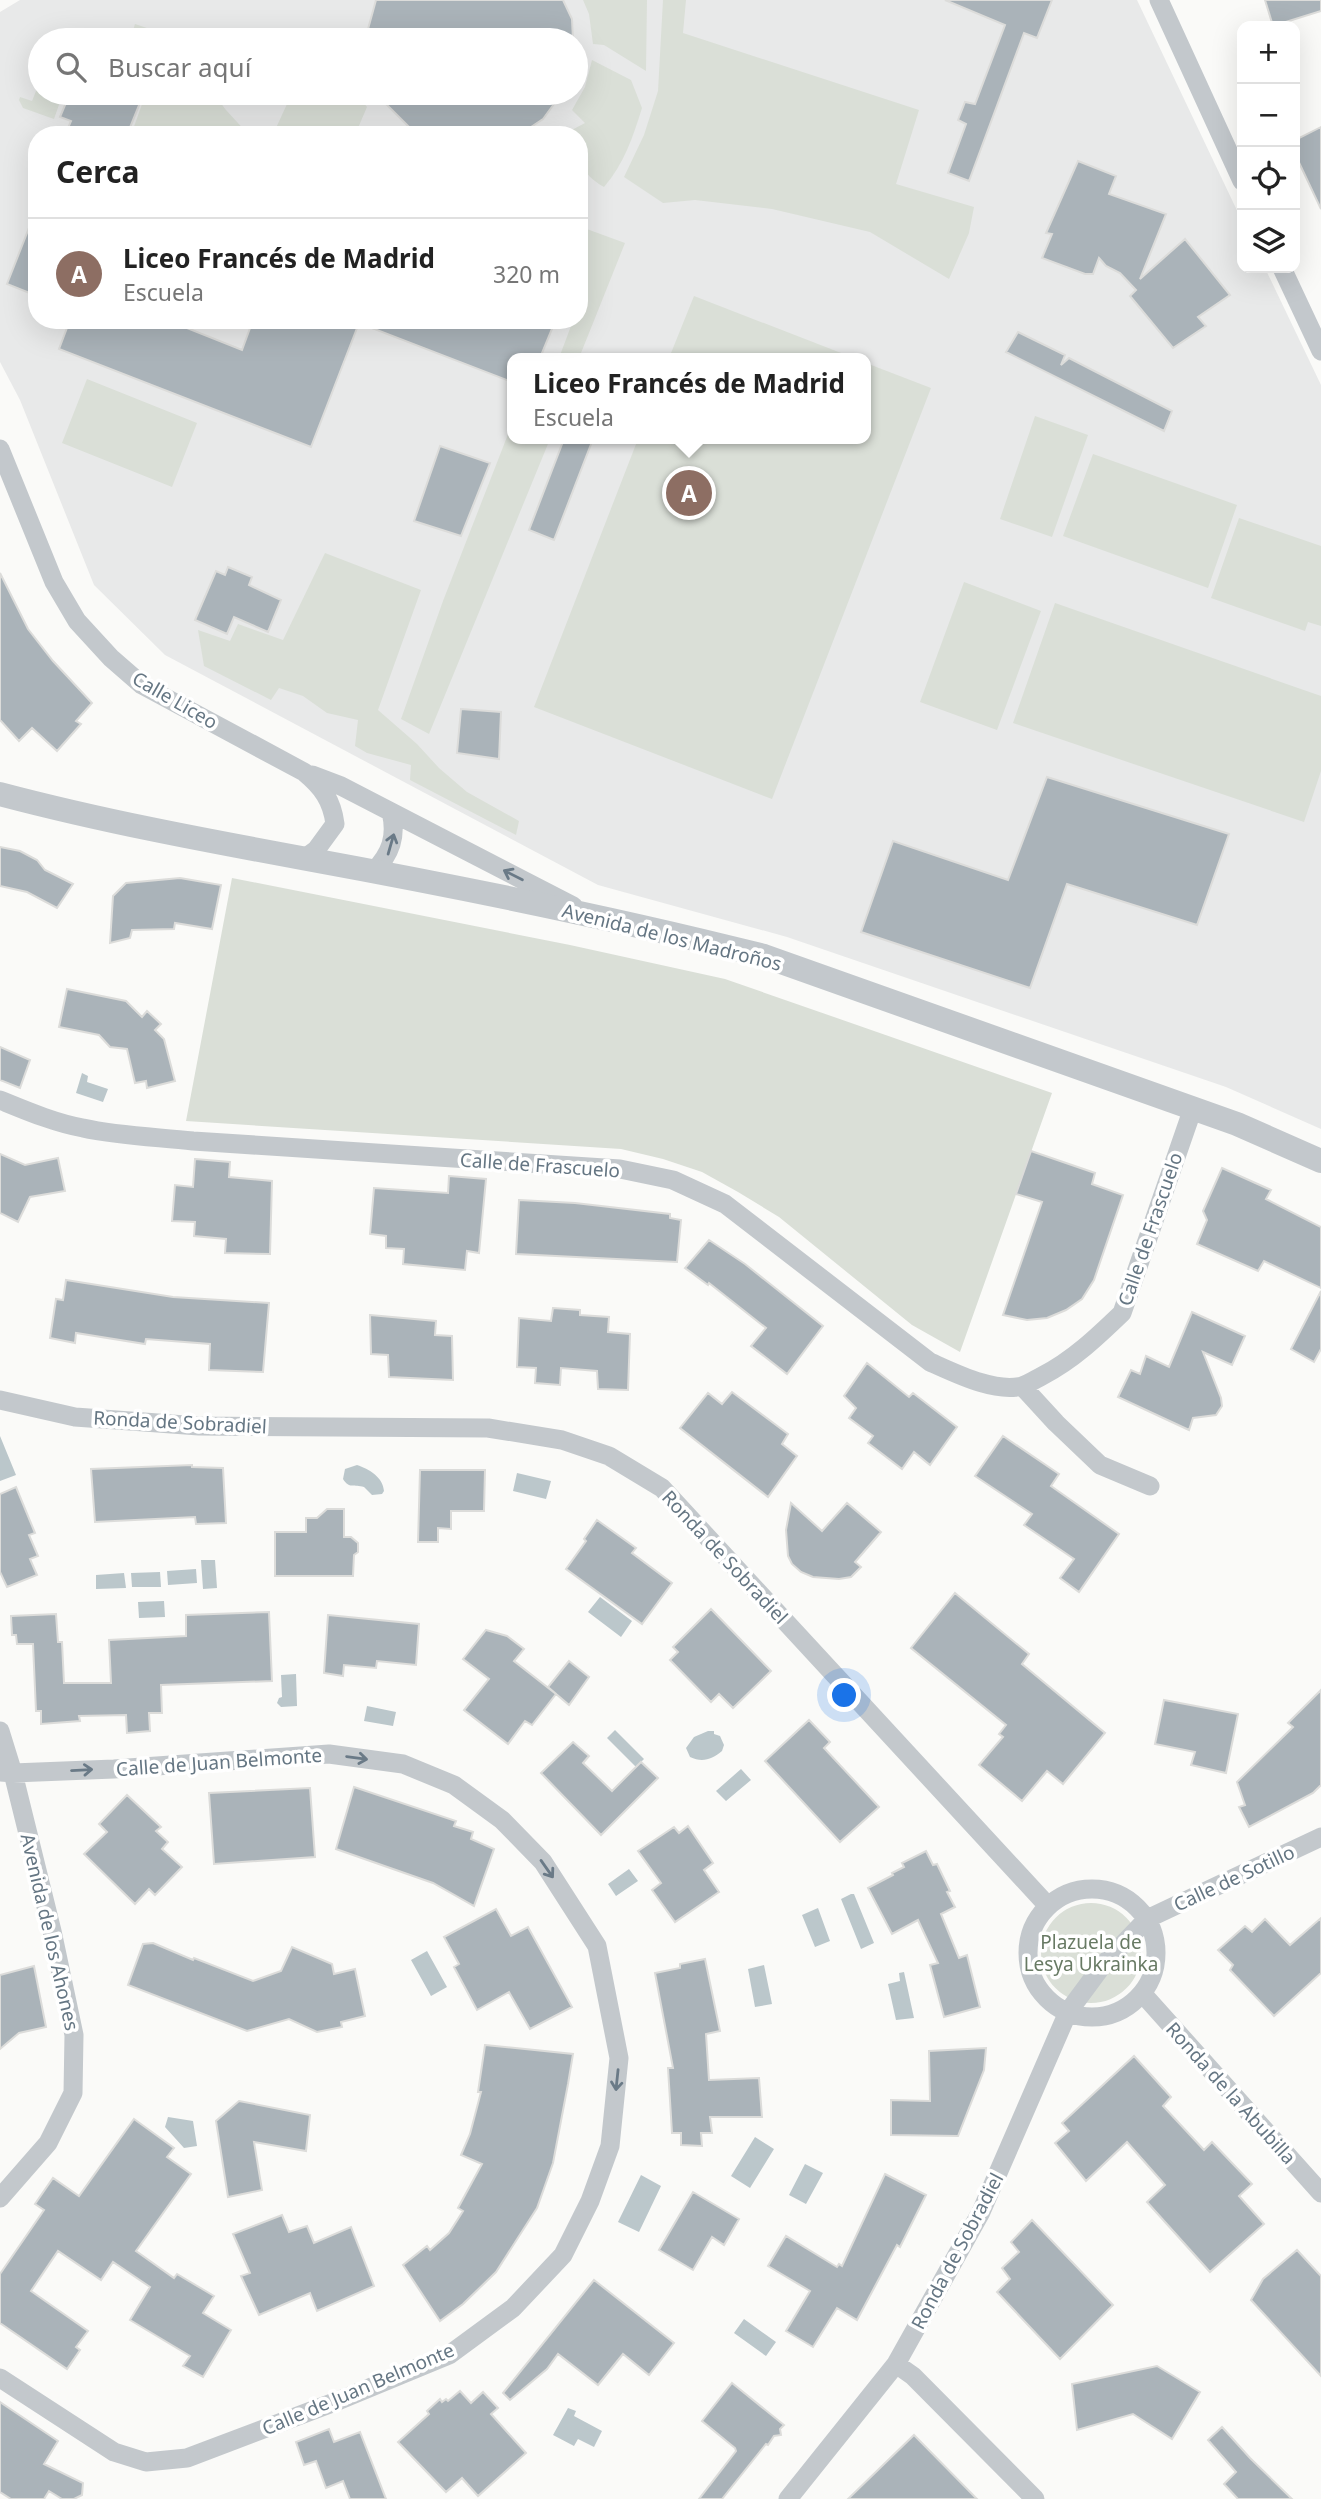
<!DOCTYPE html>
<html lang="es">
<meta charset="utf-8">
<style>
body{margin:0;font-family:"Noto Sans",sans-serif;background:#f2f2f2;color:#222}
.controls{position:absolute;right:21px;top:21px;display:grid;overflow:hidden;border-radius:14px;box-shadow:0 7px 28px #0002}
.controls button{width:63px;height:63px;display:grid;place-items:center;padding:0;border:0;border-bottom:2px solid #e0e0e0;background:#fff;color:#222;font:35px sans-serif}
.you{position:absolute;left:845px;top:1696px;width:24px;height:24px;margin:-18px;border:5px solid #fff;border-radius:50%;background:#1a73e8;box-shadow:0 0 0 10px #1a73e833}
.badge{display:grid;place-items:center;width:46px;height:46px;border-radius:50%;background:#b45309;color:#fff;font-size:23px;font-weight:700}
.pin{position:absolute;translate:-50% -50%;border:4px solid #fff;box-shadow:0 2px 7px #0006}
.popup{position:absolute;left:507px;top:353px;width:364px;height:91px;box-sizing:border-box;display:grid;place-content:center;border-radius:14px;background:#fff;filter:drop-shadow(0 2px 5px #0005);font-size:23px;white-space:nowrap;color:#767676}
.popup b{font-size:26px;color:#222}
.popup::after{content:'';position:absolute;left:50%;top:100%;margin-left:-14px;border:14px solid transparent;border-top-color:#fff}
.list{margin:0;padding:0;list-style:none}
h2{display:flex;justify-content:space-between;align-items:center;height:91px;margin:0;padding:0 28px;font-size:30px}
h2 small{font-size:23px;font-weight:400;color:#767676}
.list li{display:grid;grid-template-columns:46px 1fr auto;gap:21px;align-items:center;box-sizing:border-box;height:112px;padding:0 28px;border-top:2px solid #e0e0e0}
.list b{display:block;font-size:26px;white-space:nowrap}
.list p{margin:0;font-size:23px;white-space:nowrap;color:#767676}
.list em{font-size:23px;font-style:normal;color:#767676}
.icon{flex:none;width:38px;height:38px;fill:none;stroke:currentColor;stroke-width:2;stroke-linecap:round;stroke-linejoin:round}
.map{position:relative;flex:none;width:1321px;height:2499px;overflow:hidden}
.search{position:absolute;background:#fff;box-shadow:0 7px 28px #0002;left:28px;top:28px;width:560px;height:77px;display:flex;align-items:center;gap:18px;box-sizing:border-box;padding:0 24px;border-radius:38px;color:#767676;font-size:26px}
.panel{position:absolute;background:#fff;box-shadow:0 7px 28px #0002;left:28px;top:126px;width:560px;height:203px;border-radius:28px}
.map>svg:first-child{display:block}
.built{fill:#e8e9e9;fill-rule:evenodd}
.green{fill:#dadfd7}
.water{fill:#bbc7cb}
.building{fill:#aab3b9;stroke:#dcdcda;stroke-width:2}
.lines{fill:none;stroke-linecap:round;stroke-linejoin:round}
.minor{stroke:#c3c8cc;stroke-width:19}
.tertiary{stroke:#c3c8cc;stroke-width:24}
.oneway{stroke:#6a7a87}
.labels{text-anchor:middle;stroke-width:7;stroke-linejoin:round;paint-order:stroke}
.street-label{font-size:19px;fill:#657683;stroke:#fff}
.park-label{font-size:19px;fill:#687a64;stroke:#fff}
</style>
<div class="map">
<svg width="1321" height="2499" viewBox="0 0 1321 2499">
<rect width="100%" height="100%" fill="#fafaf8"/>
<!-- built -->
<path class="built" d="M20 0H1137L1242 221V268H1265L1321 385V1129L1226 1087 787 937 598 885 165 655 94 585 20 400 0 362V12ZM40 40H576V93H40ZM37 135H579V320H37ZM512 358H866V439H512Z"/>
<!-- green -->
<path class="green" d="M583 0H647L646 71 604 45 593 44 589 14Z
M663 0H686L683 33 919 110 896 184 974 207 969 233 949 279 870 232 772 209 695 200 663 203 624 177 644 135 658 91Z
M135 24 174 37 176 40H130Z
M592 60 631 80 642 108C633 137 624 164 604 187 580 173 579 161 579 135H569L568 132 585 123 572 110 585 87Z
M40 81V93H63L54 119 23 108 19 100 20 97 32 101Z
M146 93H213L226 110 249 135H131Z
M292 93H356L367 107 355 135H284L276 128Z
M584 228 625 243 579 358H559L571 326 559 320H579V233Z
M694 296 854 358H669Z
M866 363 931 388 772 799 534 707 638 439H866Z
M87 379 197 423 172 487 62 443Z
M1035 416 1088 435 1052 537 1000 519Z
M512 424V439H550L429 734 401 719 443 601Z
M1093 454 1237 505 1208 588 1063 536Z
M1239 518 1321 546V626L1308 622 1305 631 1211 598Z
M325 553 421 590 378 710 417 744 439 768 467 792 519 821 516 835 410 780 411 765 367 753 355 746 358 720 327 713 303 696 279 688 271 700 204 666 198 630 230 641 238 624 283 640Z
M964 582 1041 611 997 730 920 702Z
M1055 603 1321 696V771L1304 822 1013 723Z
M232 878 570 945 725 979 1052 1093 960 1352 912 1325 779 1217 738 1192 702 1172 663 1159 621 1149 186 1121Z
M1041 1953a50 50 0 1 1 100 0a50 50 0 1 1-100 0Z"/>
<!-- water -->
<path class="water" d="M82 1073 88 1076 87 1082 108 1089 103 1102 76 1093Z
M0 1436 16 1475 0 1481Z
M357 1465C369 1469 383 1477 384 1491L382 1494 372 1495 364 1487C354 1484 349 1489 343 1479L345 1469Z
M517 1473 551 1481 546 1499 513 1491Z
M201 1560H215L217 1588 203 1589Z
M196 1569 197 1583 168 1585 167 1571Z
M160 1572 161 1587H132L131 1573Z
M124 1573 126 1588 96 1589V1575Z
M600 1597 632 1621 621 1637 588 1612Z
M164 1601 165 1617 139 1618 138 1602Z
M296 1674 297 1706 281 1707 277 1703 279 1698 282 1697 281 1675Z
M367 1706 396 1712 393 1726 364 1721Z
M615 1730 644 1759 636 1767 607 1738Z
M708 1731H714V1734L720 1736 724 1745 722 1751C712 1759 703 1763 690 1757L686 1748 694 1737Z
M741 1769 751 1780 726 1801 716 1791Z
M629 1869 638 1881 616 1896 608 1884Z
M851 1894H854L874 1943 861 1949 841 1899Z
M818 1908 830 1941 815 1947 802 1915Z
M427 1951 447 1987 431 1996 411 1960Z
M764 1965 772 2004 755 2007 748 1969Z
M904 1972 914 2018 896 2020 888 1984 900 1981 899 1973Z
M168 2117 193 2121 197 2146 184 2148 165 2127Z
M755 2137 774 2149 750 2188 731 2176Z
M805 2164 823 2173 806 2204 789 2195Z
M641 2175 661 2186 639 2232 618 2222Z
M744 2319 776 2342 766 2356 734 2333Z
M568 2408 576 2411 574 2416 602 2431 594 2447 578 2439 574 2446 553 2435Z"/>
<!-- building -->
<path class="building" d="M376 0H563L572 19 573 40H365Z
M945 0H1052L1037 38 1024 33 969 181 948 173 966 124 958 120 965 102 975 104 1005 25Z
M1265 0H1321V11L1273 26Z
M70 93H144L127 135H65L71 121 60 117Z
M375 93H562L543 119 519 135H424L409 127Z
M1321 127V209L1295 154V140Z
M1078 161 1116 176 1109 194 1166 214 1140 279 1185 239 1230 295 1198 317 1206 326 1173 348 1130 296 1136 290 1120 273 1106 266 1099 258 1093 274H1085L1042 258 1052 234 1046 233Z
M36 210 37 211V296L7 284Z
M70 320H167L242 350 253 320H543L554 324 540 358H512V382L359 323 311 447 59 349Z
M1018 332 1065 355 1061 365 1069 358 1172 411 1164 431 1006 352Z
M564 439H593L554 540 529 530Z
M440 446 490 463 461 536 414 521Z
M228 567 252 577 249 585 281 600 268 632 234 617 227 634 195 620 216 571 225 575Z
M0 573 28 629 53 661 92 703 76 721 81 724 57 751 32 728 19 741 0 720Z
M461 709 501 712 499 759 457 753Z
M1047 777 1229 834 1197 925 1067 884 1030 988 861 932 893 841 1008 880Z
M0 847 20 851 37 860 45 870 73 884 57 908 27 892 0 886Z
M180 878 221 885 212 929 175 923 174 929 132 930 130 938 110 943 113 896 126 883Z
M67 989 126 1001 142 1017 147 1011 161 1024 155 1030 164 1039 175 1081 147 1088 146 1081 135 1083 127 1049 110 1047 99 1035 59 1027Z
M0 1047 30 1060 20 1088 0 1080Z
M1031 1151 1095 1173 1092 1184 1123 1195 1094 1280 1082 1299 1066 1310 1047 1318 1027 1320 1003 1315 1042 1202 1016 1194Z
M0 1154 25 1165 58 1158 65 1191 30 1197 18 1222 0 1213Z
M195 1159 230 1162 229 1177 272 1181 270 1254 225 1253 226 1239 194 1236 195 1222 172 1221 175 1185 193 1187Z
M1222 1168 1271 1190 1266 1199 1321 1227V1288L1264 1261 1258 1271 1197 1244 1207 1220 1203 1211Z
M449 1176 486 1179 479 1253 467 1251 465 1270 403 1264 404 1249 386 1248V1236L370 1234 374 1188 448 1193Z
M519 1200 575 1203 670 1214V1218L681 1220 677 1262 516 1254Z
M709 1240 745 1264 823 1326 787 1374 751 1346 766 1328 709 1283 708 1285 685 1268Z
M66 1280 173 1297 269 1303 263 1372 209 1370 210 1344 146 1339 145 1344 76 1333 75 1343 50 1338 56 1299 63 1300Z
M1321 1291V1349L1314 1362 1291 1349Z
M553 1308 580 1310V1315L609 1317 608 1332 630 1334 628 1390 598 1389 597 1371 561 1368 560 1385 535 1383 536 1368 517 1367 519 1318 551 1321Z
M1192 1312 1245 1336 1232 1365 1203 1352 1221 1398 1222 1406 1216 1415 1193 1418 1189 1430 1118 1397 1131 1370 1140 1374 1146 1356 1169 1367Z
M370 1315 436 1321 435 1335 452 1336 453 1380 389 1377 388 1355 371 1354Z
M867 1363 909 1397 913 1393 957 1427 930 1465 914 1452 902 1469 868 1443 873 1436 849 1418 856 1408 844 1396Z
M732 1392 788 1434 782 1444 797 1456 768 1497 680 1428 708 1393 722 1404Z
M1003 1436 1059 1474 1051 1486 1119 1534 1079 1592 1060 1578 1074 1559 1024 1525 1032 1514 975 1476Z
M192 1465V1467L223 1468 226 1523 196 1524 195 1517 95 1522 91 1469Z
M420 1470H485L484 1511H451V1529L438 1528V1542H418Z
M16 1487 35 1533 29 1535 38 1556 30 1559 37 1575 7 1587 0 1572V1494Z
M791 1503 822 1531 847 1503 881 1532 855 1562 861 1567 851 1577 839 1579 813 1577 801 1572 792 1564 788 1556 786 1530Z
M327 1509H344V1537H351L358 1543V1552L354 1555 353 1576H275V1532H306V1518H317Z
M597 1520 636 1548 632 1553 672 1583 642 1624 566 1569 586 1541 584 1539Z
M955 1593 1029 1654 1022 1664 1105 1733 1063 1784 1047 1771 1022 1801 979 1765 1003 1737 999 1734 1006 1725 911 1648Z
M711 1609 771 1671 733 1708 719 1694 711 1702 670 1660 678 1652 673 1647Z
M269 1612 272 1681 161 1685 162 1713H149L150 1731 127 1733 126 1715 79 1716 80 1721 41 1724V1711H36L33 1644H17L16 1635H12L11 1616 56 1614 58 1642H62L64 1683H111L109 1640 186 1636V1615Z
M328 1615 419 1624 416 1665 377 1661 376 1668 344 1665 343 1676 324 1673Z
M486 1630 507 1636 524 1649 514 1661 556 1694 532 1725 525 1721 508 1744 464 1710 489 1679 463 1659Z
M569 1661 589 1677 569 1705 548 1687Z
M1321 1690V1785L1313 1793 1249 1827 1239 1807 1245 1805 1237 1782 1293 1727 1288 1723Z
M1164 1700 1238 1714 1226 1773 1191 1765 1195 1752 1155 1744Z
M809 1720 830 1742 824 1748 879 1807 840 1842 765 1761Z
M573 1742 589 1756 583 1763 612 1791 641 1762 658 1778 601 1835 541 1773Z
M354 1787 456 1821 454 1826 473 1832 471 1839 494 1849 474 1906 433 1883 336 1849Z
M310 1788 315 1857 214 1864 209 1793Z
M127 1795 161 1827 156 1831 168 1842 162 1849 182 1867 155 1895 149 1889 135 1904 84 1854 107 1832 99 1824Z
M688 1826 713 1863 704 1870 719 1892 675 1922 652 1890 661 1883 638 1851 674 1827 679 1833Z
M926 1851 933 1865 937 1864 950 1891 947 1892 955 1907 941 1914 959 1958 967 1955 980 2007 944 2017 930 1965 938 1963 918 1920 892 1934 868 1888 893 1875 892 1873 904 1867 902 1863Z
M496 1909 511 1936 528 1927 572 2007 530 2029 509 1992 477 2010 454 1967 459 1964 444 1937Z
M1321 1918V1973L1274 2016 1230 1970 1233 1965 1218 1950 1245 1926 1252 1932 1265 1919 1290 1945Z
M153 1943 193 1960 194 1958 253 1981 281 1971 292 1947 332 1964 334 1974 355 1969 365 2016 341 2022 342 2027 317 2032 289 2019 247 2031 128 1985 143 1944Z
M705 1959 720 2031 706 2034 709 2080 759 2078 762 2117H710L712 2133H701L702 2146 681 2145V2133H672L668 2068H673L655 1973 680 1968V1964Z
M34 1966 46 2027 19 2033 0 2049V1975Z
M485 2045 573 2054 568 2084 553 2163 537 2208 496 2272 463 2304 440 2321 403 2265 427 2246 430 2250 449 2233 463 2211 458 2208 482 2164 461 2155 470 2134 481 2092H478Z
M986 2048 984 2070 958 2136 891 2135V2100L930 2101 929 2051Z
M1134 2056 1171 2097 1163 2106 1204 2150 1212 2142 1252 2184 1239 2196 1264 2224 1210 2272 1147 2202 1165 2185 1127 2142 1086 2181 1055 2143 1069 2131 1062 2123Z
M239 2101 310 2115 306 2151 254 2142 262 2190 228 2197 216 2121Z
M134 2119 174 2148 167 2157 191 2174 136 2251 174 2278 177 2274 214 2296 203 2313 231 2330 203 2377 183 2366 190 2356 130 2320 150 2287 113 2262 101 2280 58 2251 31 2291 88 2331 76 2347 80 2350 67 2369 0 2323V2274L44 2210 35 2204 53 2178 79 2196Z
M885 2174 926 2195 900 2247 897 2245 857 2320 837 2308 813 2347 786 2331 810 2291 768 2266 786 2236 837 2267 839 2264 842 2266Z
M693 2192 739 2219 724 2245 712 2237 693 2270 659 2250Z
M282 2215 289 2232 307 2226 314 2243 351 2227 374 2286 317 2311 310 2293 259 2315 241 2276 250 2273 233 2234Z
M1032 2220 1113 2305 1060 2359 997 2292 1010 2279 1002 2268 1019 2252 1011 2242Z
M1297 2250 1321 2276V2376L1251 2300 1263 2279Z
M594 2280 674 2343 649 2375 623 2354 598 2385 558 2354 547 2369 510 2400 503 2393Z
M1157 2366 1200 2392 1172 2439 1133 2414 1077 2430 1072 2384Z
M732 2383 784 2425 780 2429 781 2435 774 2436 768 2445 766 2444 722 2499H699L736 2451 735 2448 702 2421Z
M460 2391 471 2403 483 2392 498 2408 491 2414 526 2453 478 2496 462 2478 446 2492 398 2442 429 2414 427 2411 440 2399 442 2402 446 2399 448 2401Z
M0 2402 58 2441 44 2464 83 2483 82 2495 74 2499H62L49 2491 44 2499H11L0 2492Z
M1222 2427 1250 2458 1292 2499H1238L1224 2484 1236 2472 1208 2440Z
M329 2429 334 2442 360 2432 386 2499H350L343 2481 326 2488 316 2461 304 2465 296 2442Z
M914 2435 977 2499H848Z"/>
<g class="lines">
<!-- minor -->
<path class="minor" d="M1159 0 1242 181
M1282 268 1321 351
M0 449 54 582 77 621 111 658 142 685 304 772C322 787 332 800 335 824L316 850 305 858
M312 775 341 786 573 906
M373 872C391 854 397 836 391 812
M0 1100C27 1111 55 1123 83 1128 119 1136 157 1137 193 1141L620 1169 673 1180 725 1204 930 1362C955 1373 994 1393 1022 1386 1029 1384 1036 1379 1042 1376 1073 1360 1097 1337 1122 1313L1193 1108
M1022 1386 1056 1423 1100 1465 1150 1486
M0 1400 75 1417 199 1426 488 1428 562 1440 609 1456 662 1488 1048 1906
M0 1731 13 1773 52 1931 74 2035 73 2093 48 2143 0 2198
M0 1772 13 1773 114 1769 329 1754 403 1764 454 1785 502 1820 543 1862 597 1946 619 2058 610 2146 590 2201 563 2255 513 2308 449 2355 340 2400 187 2458 146 2462 114 2452 0 2378
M1028 1953a64 64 0 1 1 128 0a64 64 0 1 1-128 0Z
M1142 1993 1321 2193
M896 2364 913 2376 1035 2499
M788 2499 896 2364 981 2212 1068 2012 1102 1966 1147 1919 1321 1837"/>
<!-- tertiary -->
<path class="tertiary" d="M0 794C102 821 204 840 307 859 460 887 614 918 764 956L1237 1124 1321 1161"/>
</g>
<!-- one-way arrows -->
<defs><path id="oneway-shaft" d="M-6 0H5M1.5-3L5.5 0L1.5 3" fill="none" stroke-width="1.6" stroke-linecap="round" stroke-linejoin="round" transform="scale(1.75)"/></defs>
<g class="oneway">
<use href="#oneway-shaft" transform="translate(391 844) rotate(-74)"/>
<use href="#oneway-shaft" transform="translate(513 875) rotate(-153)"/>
<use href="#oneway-shaft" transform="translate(357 1758) rotate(8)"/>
<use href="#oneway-shaft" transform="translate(82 1770) rotate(-3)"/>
<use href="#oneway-shaft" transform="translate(547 1869) rotate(55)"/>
<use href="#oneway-shaft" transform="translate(617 2080) rotate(96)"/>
</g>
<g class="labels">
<!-- street labels -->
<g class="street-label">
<text transform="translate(175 700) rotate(30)" y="7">Calle Liceo</text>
<text transform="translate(672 937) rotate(14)" y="7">Avenida de los Madroños</text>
<text transform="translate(540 1165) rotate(4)" y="7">Calle de Frascuelo</text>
<text transform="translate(1150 1229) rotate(-71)" y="7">Calle de Frascuelo</text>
<text transform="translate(180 1422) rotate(3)" y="7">Ronda de Sobradiel</text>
<text transform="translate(725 1557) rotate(47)" y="7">Ronda de Sobradiel</text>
<text transform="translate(219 1762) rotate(-4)" y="7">Calle de Juan Belmonte</text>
<text transform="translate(1234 1878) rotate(-25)" y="7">Calle de Sotillo</text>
<text transform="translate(50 1932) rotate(77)" y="7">Avenida de los Ahones</text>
<text transform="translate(1231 2093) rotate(48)" y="7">Ronda de la Abubilla</text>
<text transform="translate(957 2251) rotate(-62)" y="7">Ronda de Sobradiel</text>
<text transform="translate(358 2389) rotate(-23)" y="7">Calle de Juan Belmonte</text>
</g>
<!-- park labels -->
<g class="park-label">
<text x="1091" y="1949">Plazuela de<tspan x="1091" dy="22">Lesya Ukrainka</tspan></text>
</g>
</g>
</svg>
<div class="controls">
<button>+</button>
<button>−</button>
<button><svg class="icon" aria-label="locate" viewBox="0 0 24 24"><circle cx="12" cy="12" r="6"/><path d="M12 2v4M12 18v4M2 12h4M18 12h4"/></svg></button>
<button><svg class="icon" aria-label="layers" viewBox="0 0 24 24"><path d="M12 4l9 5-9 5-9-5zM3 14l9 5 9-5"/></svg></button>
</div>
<div class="you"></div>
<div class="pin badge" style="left:689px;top:493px;background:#8d6e63">A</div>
<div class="popup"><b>Liceo Francés de Madrid</b>Escuela</div>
<div class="search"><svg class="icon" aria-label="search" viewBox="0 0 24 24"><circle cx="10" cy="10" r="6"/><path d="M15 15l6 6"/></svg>Buscar aquí</div>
<section class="panel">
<h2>Cerca<small></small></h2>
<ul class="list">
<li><span class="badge" style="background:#8d6e63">A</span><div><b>Liceo Francés de Madrid</b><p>Escuela</p></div><em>320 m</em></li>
</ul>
</section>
</div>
